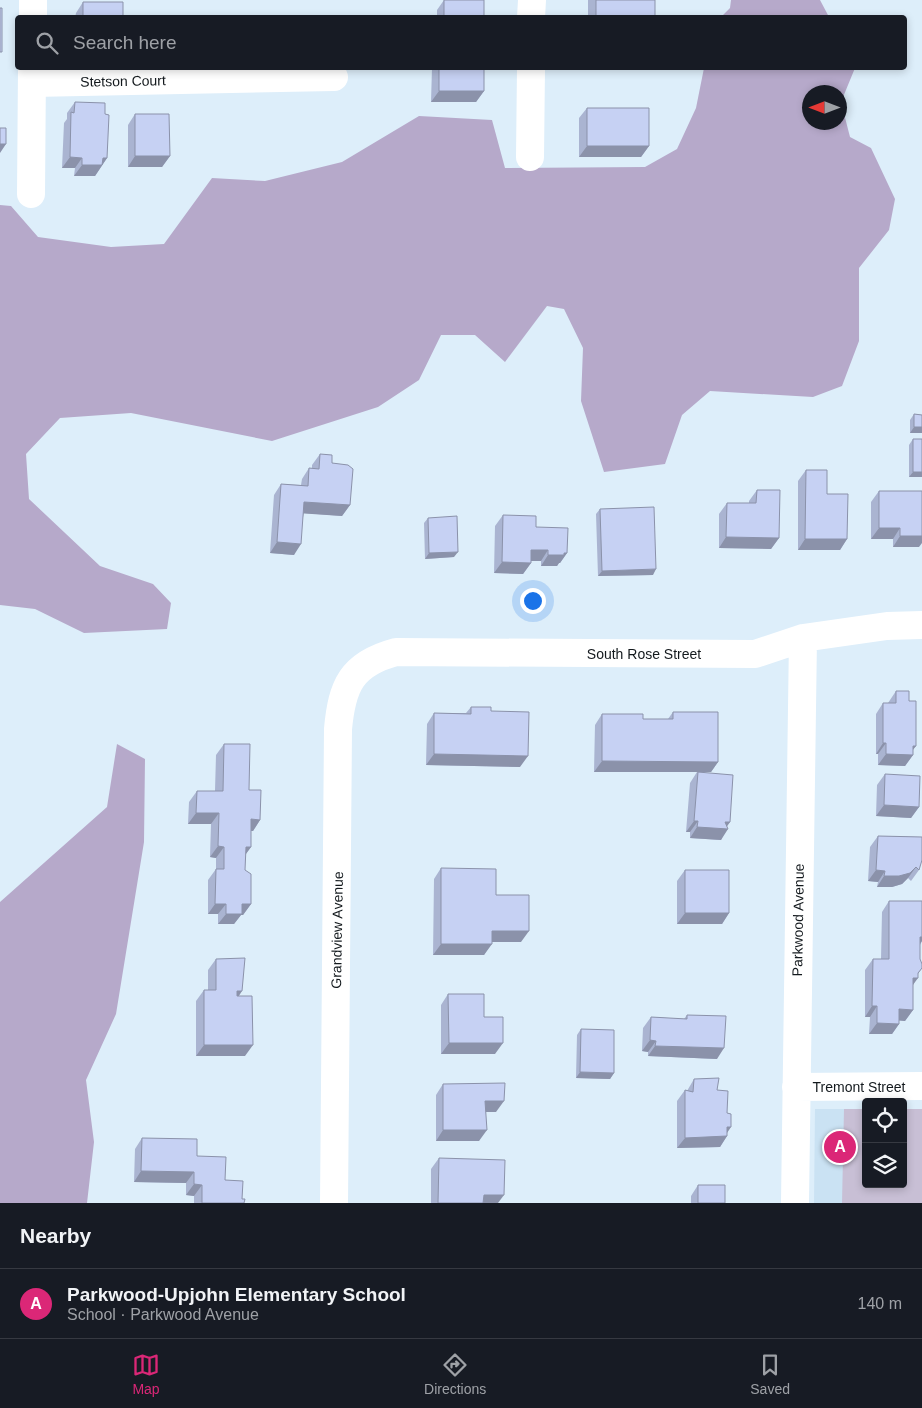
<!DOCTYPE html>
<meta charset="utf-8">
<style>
body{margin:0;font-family:Helvetica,sans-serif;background:#242831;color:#f1f3f6}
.controls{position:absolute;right:15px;bottom:15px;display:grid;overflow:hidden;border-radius:5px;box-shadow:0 2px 8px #0003}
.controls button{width:45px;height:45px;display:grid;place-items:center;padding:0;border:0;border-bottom:1px solid #363941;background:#171b24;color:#f1f3f6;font:25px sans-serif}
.compass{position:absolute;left:802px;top:85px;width:45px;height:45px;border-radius:50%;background:#171b24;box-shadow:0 2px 8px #0003;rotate:270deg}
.you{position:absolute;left:532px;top:600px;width:18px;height:18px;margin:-12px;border:4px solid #fff;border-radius:50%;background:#1a73e8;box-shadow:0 0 0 8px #1a73e833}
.badge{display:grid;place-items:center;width:32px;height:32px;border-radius:50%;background:#db2777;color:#fff;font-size:16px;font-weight:700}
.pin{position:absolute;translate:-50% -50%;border:2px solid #fff;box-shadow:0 1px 5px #0006}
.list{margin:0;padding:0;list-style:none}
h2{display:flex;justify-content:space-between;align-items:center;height:65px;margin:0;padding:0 20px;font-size:21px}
h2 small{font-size:16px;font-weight:400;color:#9ea1a6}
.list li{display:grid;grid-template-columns:32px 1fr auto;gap:15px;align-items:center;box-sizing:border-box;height:70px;padding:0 20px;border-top:1px solid #363941}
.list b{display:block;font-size:19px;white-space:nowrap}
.list p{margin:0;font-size:16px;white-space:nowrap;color:#9ea1a6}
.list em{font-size:16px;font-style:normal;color:#9ea1a6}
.icon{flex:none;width:28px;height:28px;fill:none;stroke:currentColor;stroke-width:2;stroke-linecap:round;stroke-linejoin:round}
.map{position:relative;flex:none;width:922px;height:1203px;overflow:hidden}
.search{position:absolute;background:#171b24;box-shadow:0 2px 8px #0003;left:15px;right:15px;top:15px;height:55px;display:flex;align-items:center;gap:12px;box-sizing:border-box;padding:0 18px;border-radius:5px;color:#9ea1a6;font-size:19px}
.sheet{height:135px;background:#171b24}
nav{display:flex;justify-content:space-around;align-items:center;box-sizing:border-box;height:70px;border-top:1px solid #363941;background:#171b24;font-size:14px;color:#9ea1a6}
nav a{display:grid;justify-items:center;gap:2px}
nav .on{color:#db2777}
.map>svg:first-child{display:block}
.built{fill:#cae2f3}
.green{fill:#c8bfd5}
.forest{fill:#b6a9ca;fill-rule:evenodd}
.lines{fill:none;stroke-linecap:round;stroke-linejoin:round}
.minor{stroke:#fff;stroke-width:28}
.wall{fill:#aab4d1}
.shaded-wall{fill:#8b92aa}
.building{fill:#c6d1f3;stroke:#8b92aa}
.labels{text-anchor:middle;stroke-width:5;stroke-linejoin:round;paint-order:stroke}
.street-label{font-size:14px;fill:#13191d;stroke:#fff}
</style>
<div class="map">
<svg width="922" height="1203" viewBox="0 0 922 1203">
<rect width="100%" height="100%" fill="#ddeefa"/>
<!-- built -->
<path class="built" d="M815 1109H866V1184H903V1109H922V1203H814Z"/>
<!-- green -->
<path class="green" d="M844 1109H866V1184H903V1109H922V1203H842Z"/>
<!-- forest -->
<path class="forest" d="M731 0H820L829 17H721L730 8Z
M704 68H855L841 102 850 137 871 148 895 199 889 230 859 268V341L842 386 813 397 710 391 682 415 665 464 604 472 581 401 583 348 564 309 547 306 505 362 475 335H441L419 380 378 407 272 441 131 413 60 418 26 454 29 499 100 566 153 584 171 603 167 629 84 633 35 609 0 605V205L11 206 38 237 111 247 164 244 212 178 265 181 342 162 419 116 492 120 505 168 645 167 677 149 696 108ZM810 92H840V122H810Z
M117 744 145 759 144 842 116 1014 86 1080 94 1142 87 1203H0V902L107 807Z"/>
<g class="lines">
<!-- minor -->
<path class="minor" d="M33 18V0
M531 18 532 0
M32 83 334 77
M530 157 531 68
M31 194 32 68
M796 1087 922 1086
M334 1203 338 729C342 686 351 664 396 652L755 654 803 638 887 626 922 625
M795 1203 803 638"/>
</g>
<!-- wall -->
<path class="wall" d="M444 0 484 18H437V10Z
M588 0H655V18H588Z
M83 2 123 18H75L76 13Z
M432 68H484V91L476 102H431Z
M75 102 105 114 107 158 95 176H74L75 168H62L64 123 67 119V113Z
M587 108 649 146 641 157H579V118Z
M135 114 170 156 162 167H128V125Z
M914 414 922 415V433H910V420Z
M913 439 922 477H909V445Z
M320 454 332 463 350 505 342 516 304 513 294 555 270 553 274 495 281 484 301 485 302 479 309 468H312V465Z
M806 470 847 539 840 550H798V481Z
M757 490 779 538 771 549 719 548V514L727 503H749V501Z
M879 491 919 547H893V539H871V502Z
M600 509 653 575 598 576 596 514Z
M503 515 536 527 567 553 560 563H559L557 566H541V561H531V563L523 574 494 573 495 526Z
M428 518 454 557 425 559 424 523Z
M896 691 909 701 916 746 913 749V755L905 766 878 765V754H876V714L883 703H888Z
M471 707 491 711 520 767 426 765 427 724 434 713H466Z
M673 712 718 762 711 772H703L730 822 727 826 721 840 690 838V832H686L690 783 697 772H594L595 725 602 714 643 719H668Z
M224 744 249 790 260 820 253 831H251V847L245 855V870L251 904 243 915H241L234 924H218V914H208V880L216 869V858L210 857 211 824H188L189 802 197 791H215L216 755Z
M885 774 919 807 911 818 876 816 877 785Z
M878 836 922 837 919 870 911 881 908 878 902 884 892 887H877L878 882 868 881 870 847Z
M441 868 496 895 521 942H492L484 955H433L434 879Z
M685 870 729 913 722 924H677V881Z
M889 901H922V941L920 945 918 974 913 985V1010L905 1021 899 1020V1024L892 1034H869L870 1017H865V970L873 959H881L882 912Z
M216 959 239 996 245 1056H196V1001L204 990H208V970Z
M448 994 484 1017 495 1054H441V1005Z
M687 1015 717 1059 648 1056V1052L642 1051 643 1028 651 1017 684 1019Z
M581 1029 614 1073 610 1079 576 1078 577 1035Z
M694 1079 717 1090 727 1113V1136L720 1147 677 1148V1101L685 1090 687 1091Z
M443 1084 496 1112H486L479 1141H436V1095Z
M142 1138 197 1156 225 1180 242 1199 244 1203H194V1196L186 1195V1183L134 1182 135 1149Z
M439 1158 498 1203H431V1169Z
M698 1185 725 1203H691V1196Z"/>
<!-- shaded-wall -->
<path class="shaded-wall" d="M439 91H484L476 102H431Z
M0 144H6L0 153Z
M587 146H649L641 157H579Z
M135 156H170L162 167H128Z
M70 157 82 158 75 168H62Z
M103 158H107L95 176H74L82 165Z
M914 427H922V433H910Z
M913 472H922V477H909Z
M304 502 350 505 342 516 297 513Z
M879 528H900L893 539H871Z
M900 536H922V543L919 547H893Z
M726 537 779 538 771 549 719 548Z
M805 539H847L840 550H798Z
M277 542 301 544 294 555 270 553Z
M531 550H548L541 561H524Z
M458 552 454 557 425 559 429 553Z
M564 553H567L560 563H559L557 566H541L548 555Z
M502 562 531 563 523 574 494 573Z
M656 569 653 575 598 576 602 571Z
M883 743H886L878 754H876Z
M913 746H916L909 755H913L905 766 878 765 886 754Z
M434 754 528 756 520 767 426 765Z
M602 761 718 762 711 772H594Z
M884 805 919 807 911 818 876 816Z
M196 813H219L211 824H188Z
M251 819 260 820 253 831 244 830Z
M694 821H698L690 832H686Z
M725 822H730L725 829H728L721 840 690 838 697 827Z
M218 846 224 847 216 858 210 857Z
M246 847H251L243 858Z
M916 867 908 878 902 884 892 887H877L884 876Z
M876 870 885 871 878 882 868 881Z
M215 904H226L218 914H208Z
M242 904H251L243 915H241L234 924H218L226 914Z
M685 913H729L722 924H677Z
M492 931H529L521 942H484Z
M920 937H922V941L917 948Z
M441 944H492L484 955H433Z
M922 968 915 978H918L910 989 913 978Z
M237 991H242L235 1002Z
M872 1006H877L870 1017H865Z
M899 1009 913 1010 905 1021 892 1020Z
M877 1023 899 1024 892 1034H869Z
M650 1040 656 1041 648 1052 642 1051Z
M449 1043H503L495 1054H441Z
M204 1045H253L245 1056H196Z
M655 1046 724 1048 717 1059 648 1056Z
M580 1072 614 1073 610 1079 576 1078Z
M485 1101H504L496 1112H477Z
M727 1127H731L725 1136H727L720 1147 677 1148 685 1138Z
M443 1130H487L479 1141H436Z
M141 1171 194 1172 186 1183 134 1182Z
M194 1184 202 1185 194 1196 186 1195Z
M484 1195H504L498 1203H478Z"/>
<!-- building -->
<path class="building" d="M444 0H484V18H444Z
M596 0H655V18H596Z
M83 2H123V18H83Z
M0 8H2V52H0Z
M439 68H484V91H439Z
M75 102 105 103V114L109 115 107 158H103L102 165H82V158L70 157 71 112 74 113Z
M587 108H649V146H587Z
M135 114H169L170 156H135Z
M0 128H6V144H0Z
M914 414 922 415V427H914Z
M913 439H922V472H913Z
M320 454 332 455V463L348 465 353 469 350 505 304 502 301 544 277 542 281 484 308 486 309 468 319 469Z
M806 470H827V494H848L847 539H805Z
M757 490H780L779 538 726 537 727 503H756Z
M879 491H922V536H900V528H879Z
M654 507 656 569 602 571 600 509Z
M503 515 536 516V527L568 528 567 553H564V555H548V550H531V563L502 562Z
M457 516 458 552 429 553 428 518Z
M896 691H909V701H916V746H913V755L886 754V743H883V703H896Z
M471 707H491V711L529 712 528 756 434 754V713L471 714Z
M673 712H718V762L602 761V714H643V719H673Z
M224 744H250L249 790H261L260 820 251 819V847H246L245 870 251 874V904H242V914H226V904H215L216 869H224V847L218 846 219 813H196L197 791H223Z
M698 772 733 775 730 822H725L728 829 697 827 698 821H694Z
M885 774 920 776 919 807 884 805Z
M878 836 922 837V860L919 870 916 867 910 873 899 876H884L885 871 876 870Z
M441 868 496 869V895H529V931H492V944H441Z
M685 870H729V913H685Z
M889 901H922V937H920V959L922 964V968L918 973V978H913V1010L899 1009V1024L877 1023V1006H872L873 959H889Z
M245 958 242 991H237V996H252L253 1045H204V990H216V959Z
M448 994H484V1017H503V1043H449Z
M687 1015 726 1016 724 1048 655 1046 656 1041 650 1040 651 1017 687 1019Z
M581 1029 614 1030V1073L580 1072Z
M719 1078 717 1090 728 1091 727 1113 731 1114V1127H727V1136L685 1138V1090L693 1092 694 1079Z
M505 1083 504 1101H485L487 1130H443V1084Z
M142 1138 197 1139V1156L226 1157 225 1180 243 1181 242 1199H245L244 1203H202V1185L194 1184V1172L141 1171Z
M439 1158 505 1160 504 1195H484L483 1203H438Z
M698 1185H725V1203H698Z"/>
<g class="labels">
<!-- street labels -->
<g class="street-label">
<text transform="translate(123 81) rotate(-1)" y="5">Stetson Court</text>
<text x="644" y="659">South Rose Street</text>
<text transform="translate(798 920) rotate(-89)" y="5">Parkwood Avenue</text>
<text transform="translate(337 930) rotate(-89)" y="5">Grandview Avenue</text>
<text x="859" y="1092">Tremont Street</text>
</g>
</g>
</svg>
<div class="controls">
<button><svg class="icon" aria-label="locate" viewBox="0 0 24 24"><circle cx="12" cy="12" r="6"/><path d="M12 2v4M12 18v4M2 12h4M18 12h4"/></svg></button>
<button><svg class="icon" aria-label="layers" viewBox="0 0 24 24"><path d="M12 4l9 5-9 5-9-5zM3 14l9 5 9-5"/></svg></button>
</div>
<svg class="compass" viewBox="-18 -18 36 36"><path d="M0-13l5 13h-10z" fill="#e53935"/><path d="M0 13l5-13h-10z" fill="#9ea1a6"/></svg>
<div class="you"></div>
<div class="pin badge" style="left:840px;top:1147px">A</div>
<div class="search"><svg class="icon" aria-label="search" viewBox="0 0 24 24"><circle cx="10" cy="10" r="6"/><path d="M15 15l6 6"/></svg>Search here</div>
</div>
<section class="sheet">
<h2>Nearby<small></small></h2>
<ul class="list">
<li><span class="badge">A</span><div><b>Parkwood-Upjohn Elementary School</b><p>School · Parkwood Avenue</p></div><em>140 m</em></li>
</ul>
</section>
<nav>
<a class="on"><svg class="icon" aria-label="map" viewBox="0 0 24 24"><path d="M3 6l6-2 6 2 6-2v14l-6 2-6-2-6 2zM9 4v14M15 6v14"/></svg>Map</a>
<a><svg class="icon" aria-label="directions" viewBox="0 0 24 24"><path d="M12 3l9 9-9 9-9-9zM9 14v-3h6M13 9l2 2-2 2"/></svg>Directions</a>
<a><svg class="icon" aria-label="saved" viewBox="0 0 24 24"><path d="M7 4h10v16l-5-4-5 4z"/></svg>Saved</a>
</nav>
